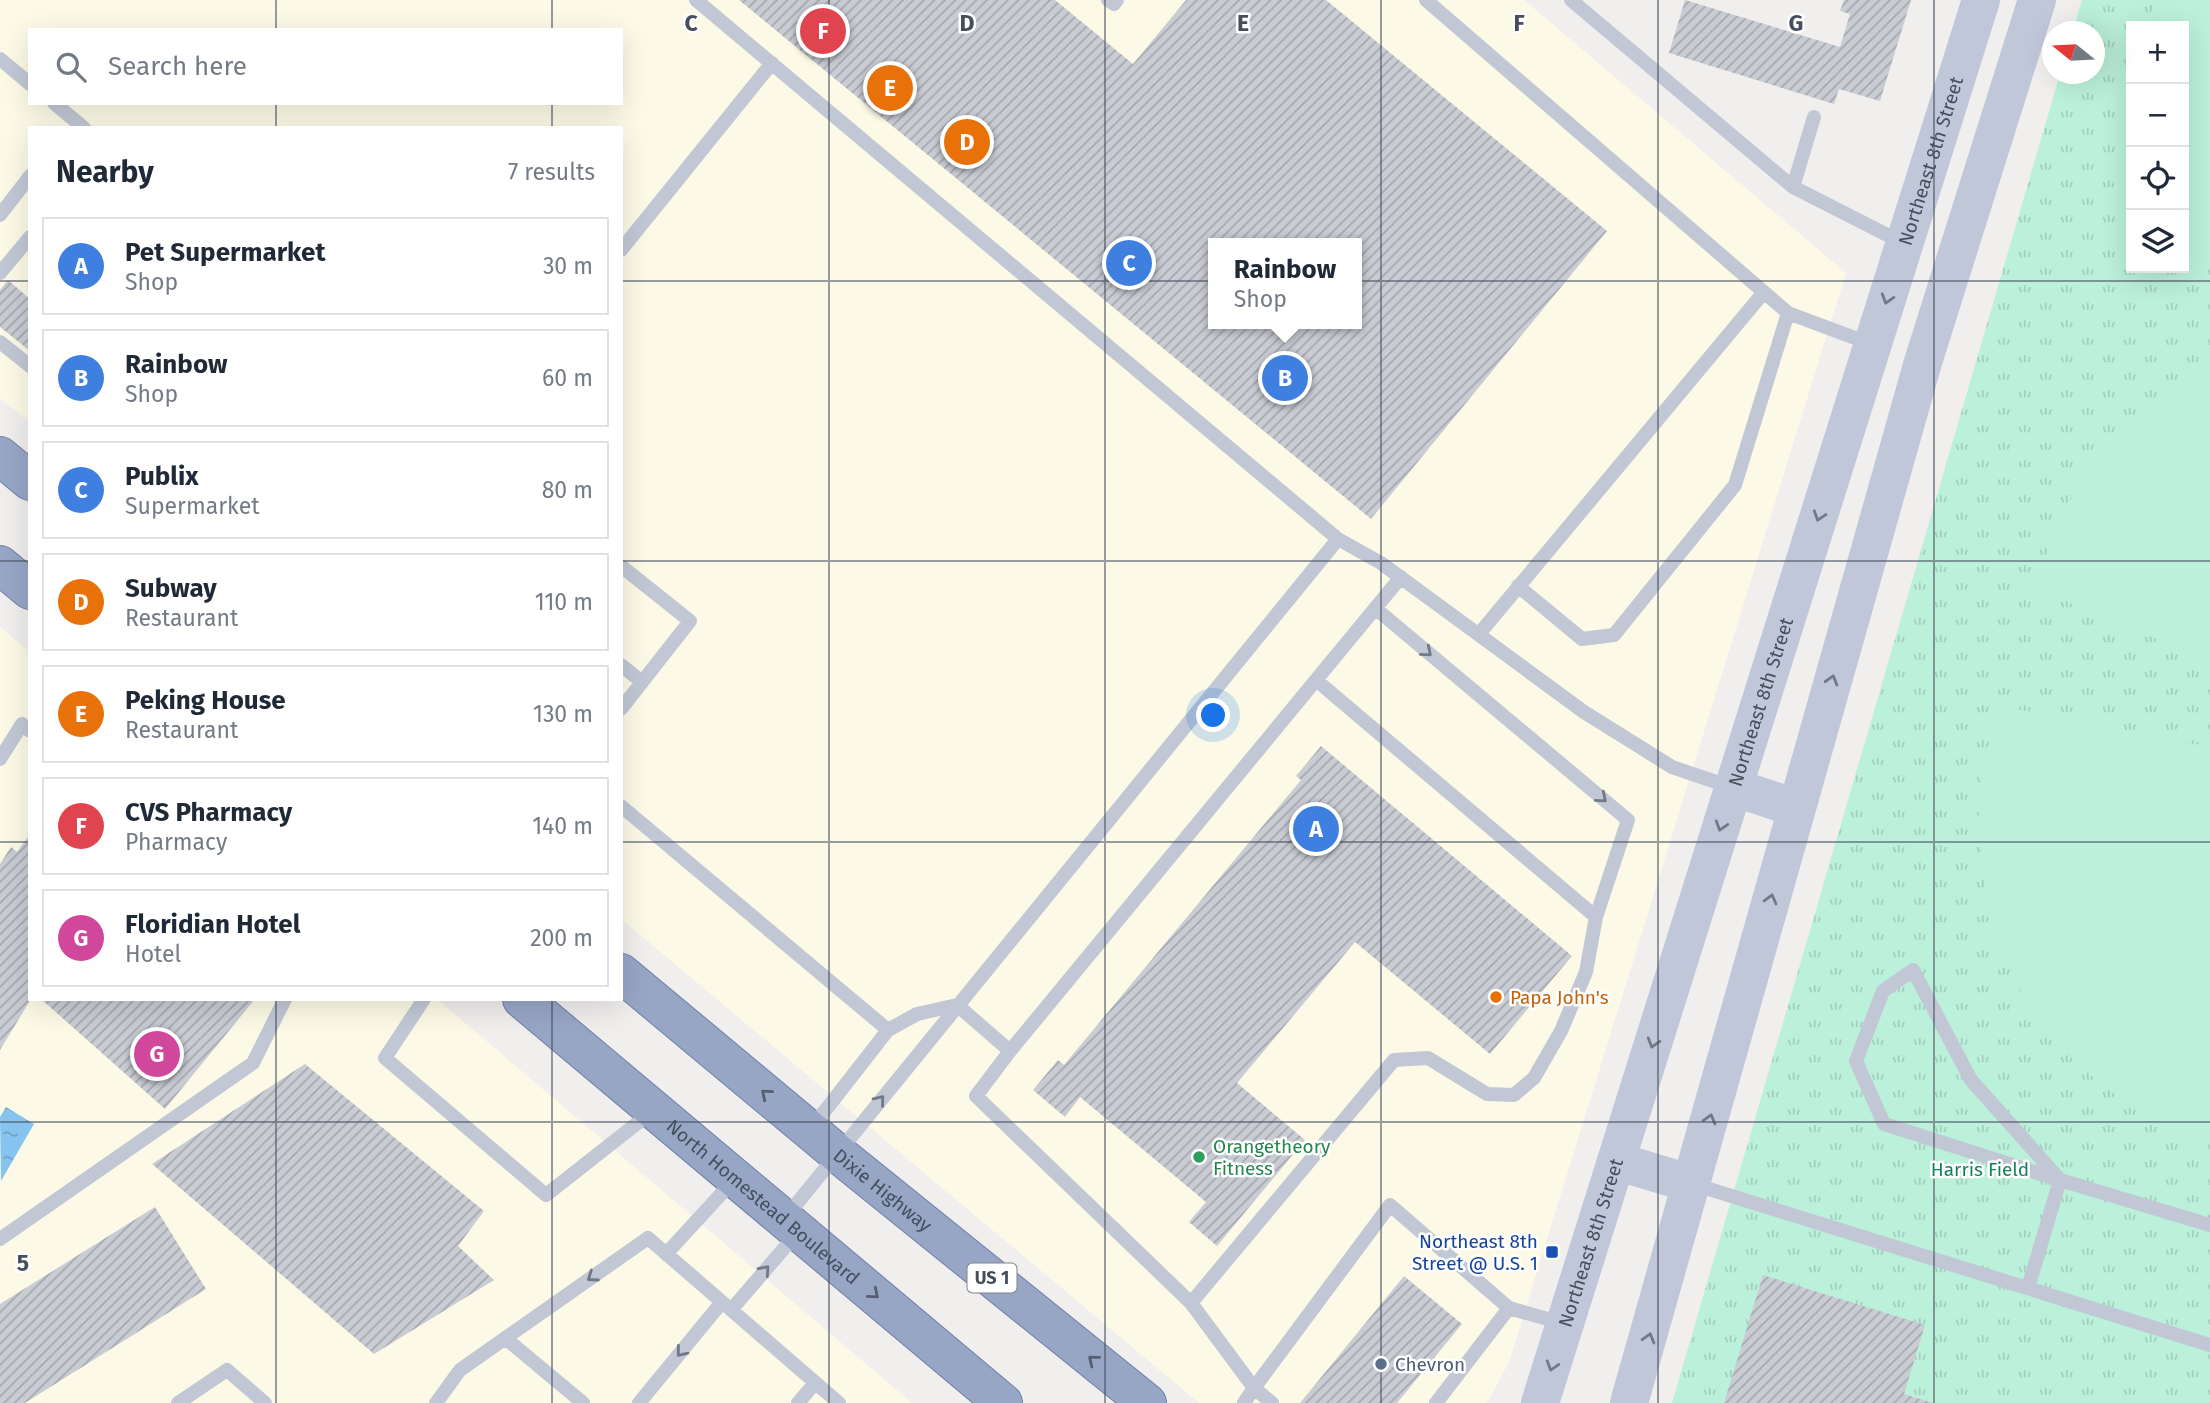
<!DOCTYPE html>
<meta charset="utf-8">
<style>
body{margin:0;font-family:"Fira Sans",sans-serif;background:#f2f2f3;color:#1f2937}
.controls{position:absolute;right:21px;top:21px;display:grid;overflow:hidden;border-radius:0px;box-shadow:0 7px 28px #0002}
.controls button{width:63px;height:63px;display:grid;place-items:center;padding:0;border:0;border-bottom:2px solid #e0e1e3;background:#fff;color:#1f2937;font:35px sans-serif}
.compass{position:absolute;left:2042px;top:21px;width:63px;height:63px;border-radius:50%;background:#fff;box-shadow:0 7px 28px #0002;rotate:288deg}
.you{position:absolute;left:1214px;top:716px;width:24px;height:24px;margin:-18px;border:5px solid #fff;border-radius:50%;background:#1a73e8;box-shadow:0 0 0 10px #1a73e833}
.badge{display:grid;place-items:center;width:46px;height:46px;border-radius:50%;background:#1444e5;color:#fff;font-size:23px;font-weight:700}
.pin{position:absolute;translate:-50% -50%;border:4px solid #fff;box-shadow:0 2px 7px #0006}
.popup{position:absolute;left:1208px;top:238px;width:154px;height:91px;box-sizing:border-box;display:grid;place-content:center;border-radius:0px;background:#fff;filter:drop-shadow(0 2px 5px #0005);font-size:23px;white-space:nowrap;color:#747a83}
.popup b{font-size:26px;color:#1f2937}
.popup::after{content:'';position:absolute;left:50%;top:100%;margin-left:-14px;border:14px solid transparent;border-top-color:#fff}
.list{margin:0;padding:0;list-style:none}
h2{display:flex;justify-content:space-between;align-items:center;height:91px;margin:0;padding:0 28px;font-size:30px}
h2 small{font-size:23px;font-weight:400;color:#747a83}
.list li{display:grid;grid-template-columns:46px 1fr auto;gap:21px;align-items:center;box-sizing:border-box;height:98px;margin:0 14px 14px;padding:0 14px;border:2px solid #e0e1e3;border-radius:0px}
.list b{display:block;font-size:26px;white-space:nowrap}
.list p{margin:0;font-size:23px;white-space:nowrap;color:#747a83}
.list em{font-size:23px;font-style:normal;color:#747a83}
.icon{flex:none;width:38px;height:38px;fill:none;stroke:currentColor;stroke-width:2;stroke-linecap:round;stroke-linejoin:round}
.map{position:relative;flex:none;width:2210px;height:1403px;overflow:hidden}
.search{position:absolute;background:#fff;box-shadow:0 7px 28px #0002;left:28px;top:28px;width:595px;height:77px;display:flex;align-items:center;gap:18px;box-sizing:border-box;padding:0 24px;border-radius:0px;color:#747a83;font-size:26px}
.panel{position:absolute;background:#fff;box-shadow:0 7px 28px #0002;left:28px;top:126px;width:595px;height:875px;border-radius:0px}
.map>svg:first-child{display:block}
.commercial{fill:#fcfae6;fill-rule:evenodd}
.park{fill:url(#park-tufts);fill-rule:evenodd}
.garden{fill:#bbf0da}
.water{fill:url(#water-ripples)}
.building{fill:url(#building-hatch);fill-rule:evenodd}
.lines{fill:none;stroke-linecap:round;stroke-linejoin:round}
.trunk-casing{stroke:#6f7faa;stroke-width:40}
.service{stroke:#c1c7d4;stroke-width:14}
.secondary{stroke:#c0c7d8;stroke-width:38}
.trunk{stroke:#98a6c6;stroke-width:38}
.oneway{stroke:#717887}
.oneway2{stroke:#717886}
.oneway3{stroke:#565f71}
.grid{fill:none;stroke:#464d5c;stroke-width:2;stroke-opacity:0.55}
.food-dot{fill:#e8710a;stroke:#fff;stroke-width:2.5}
.leisure-dot{fill:#2e9e5b;stroke:#fff;stroke-width:2.5}
.transit-dot{fill:#1a4fb4;stroke:#fff;stroke-width:2.5}
.service-dot{fill:#5c6f8a;stroke:#fff;stroke-width:2.5}
.labels{text-anchor:middle;stroke-width:5;stroke-linejoin:round;paint-order:stroke}
.shield{fill:#fff;stroke:#7e828d;stroke-width:2}
.shield-label{font-size:18px;font-weight:bold;fill:#464d5c}
.street-label{font-size:19px;fill:#464d5c;stroke:#fff}
.food-label{font-size:19px;fill:#c56008;stroke:#fff;text-anchor:start}
.leisure-label{font-size:19px;fill:#27864d;stroke:#fff;text-anchor:start}
.park-label{font-size:19px;fill:#148060;stroke:#fff}
.transit-label{font-size:19px;fill:#164399;stroke:#fff;text-anchor:end}
.service-label{font-size:19px;fill:#4e5e75;stroke:#fff;text-anchor:start}
.grid-label{font-size:23px;text-anchor:middle;font-weight:bold;fill:#464d5c;stroke:#fff;stroke-width:5;stroke-linejoin:round;paint-order:stroke}
</style>
<div class="map">
<svg width="2210" height="1403" viewBox="0 0 2210 1403">
<defs>
<pattern id="park-tufts" width="24" height="20" patternUnits="userSpaceOnUse" patternTransform="scale(1.75)"><rect width="24" height="20" fill="#bbf0da"/><path d="M3 7l-1-3M5 7V3M7 7l1-3M15 17l-1-3M17 17v-4M19 17l1-3" fill="none" stroke="#a2cfbe"/></pattern>
<pattern id="water-ripples" width="26" height="14" patternUnits="userSpaceOnUse" patternTransform="scale(1.75)"><rect width="26" height="14" fill="#86c3ee"/><path d="M2 4q2-2 4 0t4 0M15 11q2-2 4 0t4 0" fill="none" stroke="#6fa1c4"/></pattern>
<pattern id="building-hatch" width="6" height="6" patternUnits="userSpaceOnUse" patternTransform="scale(1.75)"><rect width="6" height="6" fill="#caccd4"/><path d="M-1 1l2-2M0 6l6-6M5 7l2-2" fill="none" stroke="#a6a8af"/></pattern>
</defs>
<rect width="100%" height="100%" fill="#f1eeee"/>
<!-- commercial -->
<path class="commercial" d="M0 0H1524L1846 273 1509 1362 1487 1403H1199L621 919V128H30V423L0 398ZM30 30H621V103H30ZM1213 243H1357V324H1213Z
M0 627 30 652V999H437L912 1403H0Z"/>
<!-- park -->
<path class="park" d="M2082 0H2210V1403H1672L2060 74H2094V32L2073 31ZM2131 26H2184V268H2131Z"/>
<!-- garden -->
<path class="garden" d="M2157 0H2210V260L2184 264V26H2144Z
M2131 54V268H2162L2131 273C2128 261 2123 248 2120 236 2106 178 2118 111 2131 54Z
M2210 367V661L2034 588 2058 522 2085 474 2125 430 2161 400Z
M2001 706 2210 747V1142C2105 1108 2018 1024 1990 916 1986 902 1986 887 1983 874 1979 846 1977 816 1980 789 1983 760 1992 733 2001 706Z"/>
<!-- water -->
<path class="water" d="M6 1107 34 1124 1 1181 0 1117Z"/>
<!-- building -->
<path class="building" d="M739 0H1055L1133 64 1186 0H1326L1607 231 1371 519ZM1213 243H1357V324H1213Z
M1685 0 1840 47 1850 14 1840 11 1844 0H1911L1880 101 1839 89 1834 104 1669 53Z
M8 280 30 299V351L0 327V290Z
M1321 746 1572 956 1490 1054 1355 942 1237 1083 1305 1140 1217 1246 1189 1222 1206 1202 1080 1097 1065 1117 1033 1090 1058 1060 1064 1065 1301 780 1296 776Z
M30 834 31 999 0 1050V864L11 847 17 852Z
M41 999H255L165 1109Z
M305 1064 484 1211 458 1246 494 1280 374 1354 152 1164Z
M155 1207 206 1289 25 1403H0V1304Z
M1763 1275 1925 1325 1904 1394 1933 1403H1724Z
M1404 1276 1462 1324 1397 1403H1300Z"/>
<g class="lines">
<!-- trunk casing -->
<g class="trunk-casing">
<g id="trunk">
<path d="M0 456 30 481"/>
<path d="M0 565 30 590"/>
<path id="s2" d="M621 973 837 1153 1147 1403"/>
<path id="s3" d="M522 999 1003 1403"/>
</g>
</g>
<!-- service -->
<path class="service" d="M696 0 1338 539 1381 563 1584 712 1672 767 1731 787
M1108 0 1114 4 1117 0
M1426 0 1788 313 1871 344
M1571 0 1793 187 1903 243
M0 59 30 84
M54 103 84 128
M1793 187 1814 117
M0 215 30 176
M621 250 772 63
M0 273 30 237
M0 342 30 366
M621 566 690 621 621 709
M1518 586 1582 639 1614 635 1735 485 1788 313
M1479 634 1764 292
M621 665 642 682
M1316 680 1596 917
M0 759 22 724 30 731
M621 806 888 1030
M1913 970 1971 1080 2060 1180 1884 1124 1856 1061 1883 991Z
M424 999 385 1058 546 1195 654 1110
M957 1005 1010 1051 1401 577
M1010 1051 976 1096 1191 1303 1254 1388 1244 1403
M810 1130 888 1030 917 1014 957 1005
M1693 1184 2210 1345
M785 1218 1338 539
M0 1239 253 1063 285 999
M666 1254 734 1180
M2028 1288 2060 1180 2210 1225
M1191 1303 1394 1060 1428 1058 1487 1094 1514 1095 1534 1078 1561 1031 1586 972 1596 917 1628 820 1375 608
M731 1310 799 1231
M505 1338 583 1403
M178 1403 227 1370 265 1403
M436 1403 460 1370 648 1238 839 1403
M639 1403 722 1302
M798 1403 815 1383
M1272 1403 1254 1388 1390 1205 1509 1308 1565 1324
M1436 1403 1509 1308"/>
<!-- secondary -->
<g class="secondary">
<path d="M1733 787 1796 808"/>
<path d="M1616 1161 1692 1184"/>
<path id="s1" d="M1540 1403 1981 0"/>
<path d="M1629 1403 1923 362 2037 0"/>
</g>
<!-- trunk -->
<use href="#trunk" class="trunk"/>
</g>
<!-- one-way arrows -->
<defs><path id="oneway-chevron" d="M-2-3.5L2.5 0L-2 3.5" fill="none" stroke-width="1.6" stroke-linecap="round" stroke-linejoin="round" transform="scale(1.75)"/></defs>
<g class="oneway">
<use href="#oneway-chevron" transform="translate(1887 299) rotate(107)"/>
<use href="#oneway-chevron" transform="translate(1819 516) rotate(108)"/>
<use href="#oneway-chevron" transform="translate(1832 680) rotate(-74)"/>
<use href="#oneway-chevron" transform="translate(1721 826) rotate(107)"/>
<use href="#oneway-chevron" transform="translate(1771 899) rotate(-75)"/>
<use href="#oneway-chevron" transform="translate(1653 1043) rotate(107)"/>
<use href="#oneway-chevron" transform="translate(1710 1119) rotate(-74)"/>
<use href="#oneway-chevron" transform="translate(1649 1338) rotate(-74)"/>
<use href="#oneway-chevron" transform="translate(1552 1366) rotate(107)"/>
</g>
<g class="oneway2">
<use href="#oneway-chevron" transform="translate(1427 652) rotate(40)"/>
<use href="#oneway-chevron" transform="translate(1602 798) rotate(40)"/>
<use href="#oneway-chevron" transform="translate(880 1100) rotate(-51)"/>
<use href="#oneway-chevron" transform="translate(765 1270) rotate(-49)"/>
<use href="#oneway-chevron" transform="translate(592 1277) rotate(145)"/>
<use href="#oneway-chevron" transform="translate(681 1352) rotate(129)"/>
</g>
<g class="oneway3">
<use href="#oneway-chevron" transform="translate(766 1094) rotate(-140)"/>
<use href="#oneway-chevron" transform="translate(874 1294) rotate(40)"/>
<use href="#oneway-chevron" transform="translate(1093 1360) rotate(-141)"/>
</g>
<!-- grid -->
<path class="grid" d="M276 0V30M552 0V30M829 0V1403M1105 0V1403M1381 0V1403M1658 0V1403M1934 0V1403M276 103V128M552 103V128M0 281H30M621 281H2210M0 561H30M621 561H2210M0 842H30M621 842H2210M276 999V1403M552 999V1403M0 1122H2210"/>
<!-- markers -->
<circle class="food-dot" cx="1496" cy="997" r="7"/>
<circle class="leisure-dot" cx="1199" cy="1157" r="7"/>
<rect class="transit-dot" x="1545" y="1245" width="14" height="14" rx="3.5"/>
<circle class="service-dot" cx="1381" cy="1364" r="7"/>
<g class="labels">
<!-- shield labels -->
<rect class="shield" x="967.5" y="1263.5" width="49" height="29" rx="5"/>
<g class="shield-label">
<text x="992" y="1284">US 1</text>
</g>
<!-- street labels -->
<g class="street-label">
<text dy="7" stroke="none"><textPath href="#s1" startOffset="1302">Northeast 8th Street</textPath></text>
<text dy="7" stroke="none"><textPath href="#s1" startOffset="735">Northeast 8th Street</textPath></text>
<text dy="7" stroke="none"><textPath href="#s2" startOffset="340">Dixie Highway</textPath></text>
<text dy="7" stroke="none"><textPath href="#s3" startOffset="315">North Homestead Boulevard</textPath></text>
<text dy="7" stroke="none"><textPath href="#s1" startOffset="168">Northeast 8th Street</textPath></text>
</g>
<!-- food labels -->
<g class="food-label">
<text x="1510" y="1004">Papa John's</text>
</g>
<!-- leisure labels -->
<g class="leisure-label">
<text x="1213" y="1153">Orangetheory<tspan x="1213" dy="22">Fitness</tspan></text>
</g>
<!-- park labels -->
<g class="park-label">
<text x="1980" y="1176">Harris Field</text>
</g>
<!-- transit labels -->
<g class="transit-label">
<text x="1538" y="1248">Northeast 8th<tspan x="1538" dy="22">Street @ U.S. 1</tspan></text>
</g>
<!-- service labels -->
<g class="service-label">
<text x="1395" y="1371">Chevron</text>
</g>
</g>
<g class="grid-label">
<text x="691" y="31">C</text>
<text x="967" y="31">D</text>
<text x="1243" y="31">E</text>
<text x="1519" y="31">F</text>
<text x="1796" y="31">G</text>
<text x="23" y="1271">5</text>
</g>
</svg>
<div class="controls">
<button>+</button>
<button>−</button>
<button><svg class="icon" aria-label="locate" viewBox="0 0 24 24"><circle cx="12" cy="12" r="6"/><path d="M12 2v4M12 18v4M2 12h4M18 12h4"/></svg></button>
<button><svg class="icon" aria-label="layers" viewBox="0 0 24 24"><path d="M12 4l9 5-9 5-9-5zM3 14l9 5 9-5"/></svg></button>
</div>
<svg class="compass" viewBox="-18 -18 36 36"><path d="M0-13l5 13h-10z" fill="#e53935"/><path d="M0 13l5-13h-10z" fill="#747a83"/></svg>
<div class="you"></div>
<div class="pin badge" style="left:1316px;top:829px;background:#3f7fe0">A</div>
<div class="pin badge" style="left:1285px;top:378px;background:#3f7fe0">B</div>
<div class="popup"><b>Rainbow</b>Shop</div>
<div class="pin badge" style="left:1129px;top:263px;background:#3f7fe0">C</div>
<div class="pin badge" style="left:967px;top:142px;background:#e8710a">D</div>
<div class="pin badge" style="left:890px;top:88px;background:#e8710a">E</div>
<div class="pin badge" style="left:823px;top:31px;background:#e0444e">F</div>
<div class="pin badge" style="left:157px;top:1054px;background:#d1479c">G</div>
<div class="search"><svg class="icon" aria-label="search" viewBox="0 0 24 24"><circle cx="10" cy="10" r="6"/><path d="M15 15l6 6"/></svg>Search here</div>
<section class="panel">
<h2>Nearby<small>7 results</small></h2>
<ul class="list">
<li><span class="badge" style="background:#3f7fe0">A</span><div><b>Pet Supermarket</b><p>Shop</p></div><em>30 m</em></li>
<li><span class="badge" style="background:#3f7fe0">B</span><div><b>Rainbow</b><p>Shop</p></div><em>60 m</em></li>
<li><span class="badge" style="background:#3f7fe0">C</span><div><b>Publix</b><p>Supermarket</p></div><em>80 m</em></li>
<li><span class="badge" style="background:#e8710a">D</span><div><b>Subway</b><p>Restaurant</p></div><em>110 m</em></li>
<li><span class="badge" style="background:#e8710a">E</span><div><b>Peking House</b><p>Restaurant</p></div><em>130 m</em></li>
<li><span class="badge" style="background:#e0444e">F</span><div><b>CVS Pharmacy</b><p>Pharmacy</p></div><em>140 m</em></li>
<li><span class="badge" style="background:#d1479c">G</span><div><b>Floridian Hotel</b><p>Hotel</p></div><em>200 m</em></li>
</ul>
</section>
</div>
